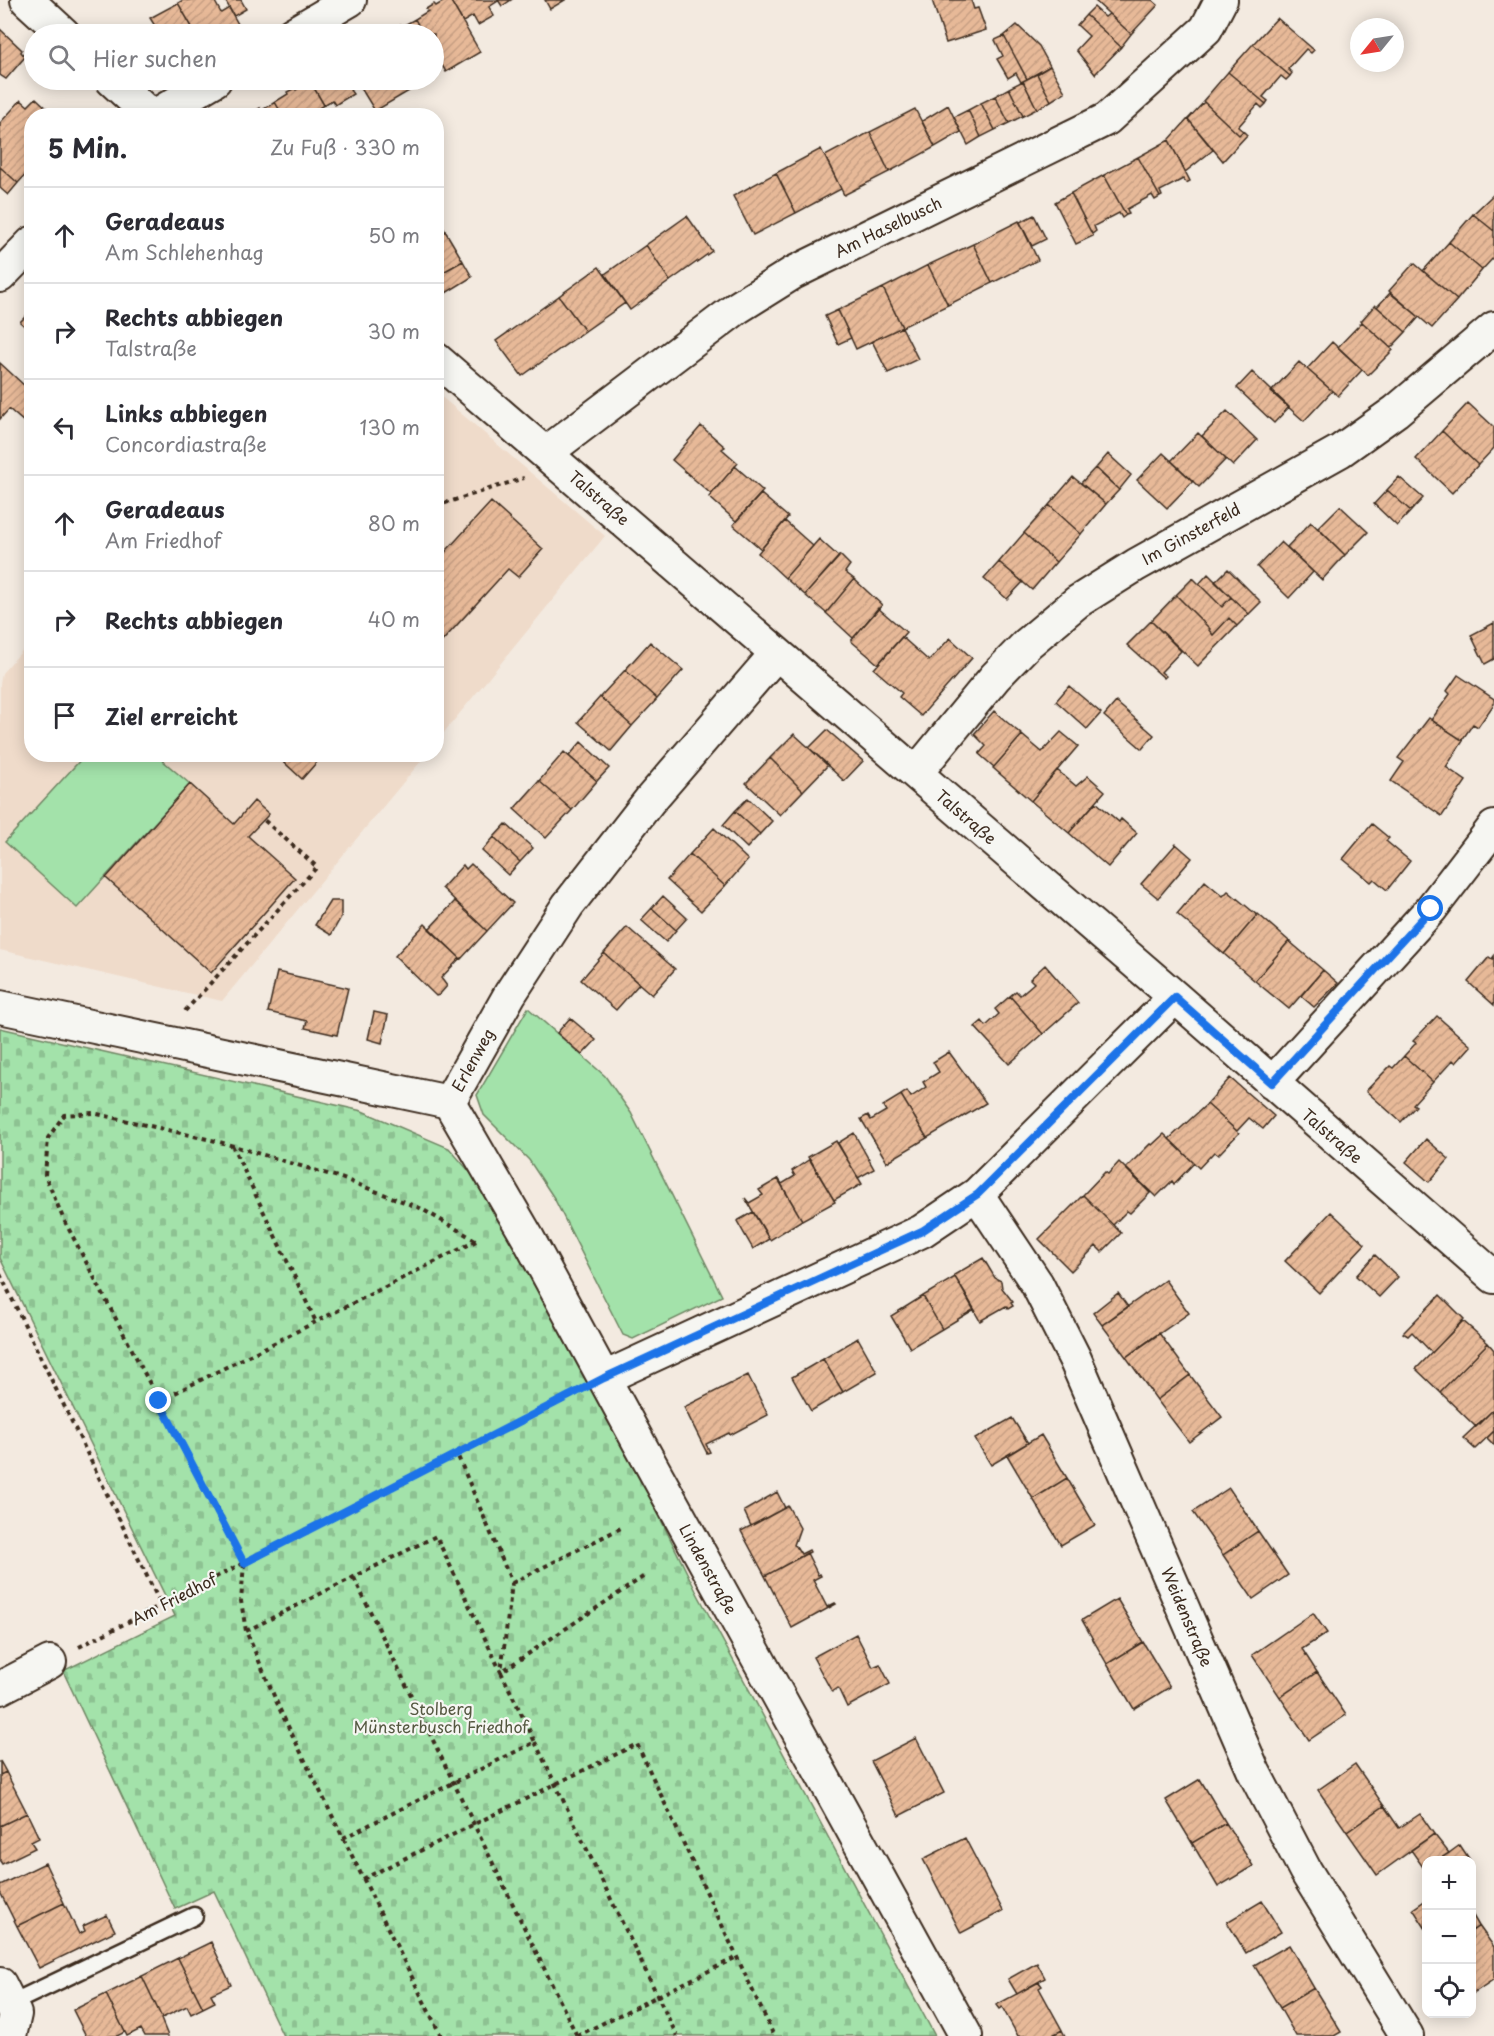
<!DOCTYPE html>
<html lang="de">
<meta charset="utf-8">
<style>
body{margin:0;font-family:"Playpen Sans",sans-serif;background:#f2f2f3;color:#2b2b33}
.controls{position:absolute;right:18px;bottom:18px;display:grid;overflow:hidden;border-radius:12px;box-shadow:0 3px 15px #0003}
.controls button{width:54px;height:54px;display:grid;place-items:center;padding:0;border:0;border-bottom:2px solid #e1e1e2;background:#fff;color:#2b2b33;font:30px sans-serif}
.compass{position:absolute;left:1350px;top:18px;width:54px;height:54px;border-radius:50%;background:#fff;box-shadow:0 3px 15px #0003;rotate:240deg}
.stop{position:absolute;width:18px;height:18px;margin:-14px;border:4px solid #1a73e8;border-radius:50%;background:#fff}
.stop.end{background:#1a73e8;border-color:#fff;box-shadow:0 2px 6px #0008}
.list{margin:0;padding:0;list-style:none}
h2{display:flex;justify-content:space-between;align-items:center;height:78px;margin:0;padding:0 24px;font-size:26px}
h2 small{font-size:20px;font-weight:400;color:#7c7c81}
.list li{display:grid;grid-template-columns:39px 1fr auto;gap:18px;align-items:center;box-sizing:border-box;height:96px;padding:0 24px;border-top:2px solid #e1e1e2}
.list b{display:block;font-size:22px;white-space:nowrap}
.list p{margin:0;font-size:20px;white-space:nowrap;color:#7c7c81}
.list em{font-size:20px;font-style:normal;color:#7c7c81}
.icon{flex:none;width:33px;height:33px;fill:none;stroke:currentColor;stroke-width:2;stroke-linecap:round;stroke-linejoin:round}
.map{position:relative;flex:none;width:1494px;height:2036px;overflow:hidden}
.search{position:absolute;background:#fff;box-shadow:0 3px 15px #0003;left:24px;top:24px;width:420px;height:66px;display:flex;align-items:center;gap:15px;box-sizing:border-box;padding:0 21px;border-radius:33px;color:#7c7c81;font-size:22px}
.panel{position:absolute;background:#fff;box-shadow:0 3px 15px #0003;left:24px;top:108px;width:420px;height:654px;border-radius:24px}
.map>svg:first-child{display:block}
.built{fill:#efdbca}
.green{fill:#a3e2aa;stroke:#6f8664;stroke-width:1.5}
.cemetery{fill:url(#cemetery-stones);stroke:#6f8664;stroke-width:1.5}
.building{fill:url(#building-hatch);stroke:#3b2a1e;stroke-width:1.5}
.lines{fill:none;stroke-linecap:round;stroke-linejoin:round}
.lane-casing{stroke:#3b2a1e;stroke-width:21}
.street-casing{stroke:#3b2a1e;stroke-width:36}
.path{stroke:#3b2a1e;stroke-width:4;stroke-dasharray:4.5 4.5;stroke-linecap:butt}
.lane{stroke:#f6f6f2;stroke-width:16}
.street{stroke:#f6f6f2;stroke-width:32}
.route{stroke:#1a73e8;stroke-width:8}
.labels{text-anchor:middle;stroke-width:4.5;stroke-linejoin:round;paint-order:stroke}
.street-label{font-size:16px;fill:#3b2a1e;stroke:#f6f6f2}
.park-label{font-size:16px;fill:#555841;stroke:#f6f6f2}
</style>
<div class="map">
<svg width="1494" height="2036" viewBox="0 0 1494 2036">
<defs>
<pattern id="cemetery-stones" width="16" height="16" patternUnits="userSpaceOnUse" patternTransform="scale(1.5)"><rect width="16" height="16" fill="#a3e2aa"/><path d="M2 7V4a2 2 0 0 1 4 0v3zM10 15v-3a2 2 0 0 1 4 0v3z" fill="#8dc292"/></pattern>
<pattern id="building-hatch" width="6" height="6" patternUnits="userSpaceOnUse" patternTransform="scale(1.5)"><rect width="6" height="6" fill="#e7b998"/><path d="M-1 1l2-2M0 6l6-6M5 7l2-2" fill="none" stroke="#c79f83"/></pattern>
</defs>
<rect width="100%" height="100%" fill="#f3eae0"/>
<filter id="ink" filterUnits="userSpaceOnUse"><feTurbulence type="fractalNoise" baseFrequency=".0167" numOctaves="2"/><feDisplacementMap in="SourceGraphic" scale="12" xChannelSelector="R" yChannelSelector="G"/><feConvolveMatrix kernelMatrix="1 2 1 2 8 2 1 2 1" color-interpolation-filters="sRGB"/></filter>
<g filter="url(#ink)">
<!-- built -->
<path class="built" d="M437 393 605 536 437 741Z
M31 641 32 754 426 755 222 1001 0 950V684L2 673Z"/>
<!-- green -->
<path class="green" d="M85 755H156L190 784 77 908 5 842Z
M528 1008 605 1076 631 1113 722 1296 633 1339 623 1335 554 1198 529 1160 484 1115 477 1095Z"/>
<!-- cemetery -->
<path class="cemetery" d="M0 1028 362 1111 449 1148 516 1225 696 1591 935 2036H283L214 1891 175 1909 63 1671 175 1616 0 1258Z"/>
<!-- building -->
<path class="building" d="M183 0H214L221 13 229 8 243 33 241 34H196L178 3Z
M225 0H241L246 9 234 16Z
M446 0H450L480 52 446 72 434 52V34H423L415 19 428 11 426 9 434 4 436 6Z
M450 0H498V1L489 7 494 16 478 25 473 16 463 22Z
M498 0H511L502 6Z
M545 0H565L550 9Z
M932 0H971L974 9 978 8 986 30 946 43Z
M1094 0H1152L1158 5 1131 34Z
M178 3 193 29 196 34H160L150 18Z
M1094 7 1105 17 1109 14 1131 34 1121 47 1086 15Z
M1086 15 1121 47 1095 74 1076 50 1089 36 1077 25Z
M1277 18 1314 50 1311 53 1306 49 1288 69 1292 73 1290 76 1253 44Z
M415 19 423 34H389L393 32 392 30 400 25 401 27Z
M1017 25 1039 46 1050 66 1027 79 1004 36Z
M0 29 22 50 21 52 25 57 6 79 0 75Z
M1004 36 1027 79 1021 82 1016 73 1008 78 997 59 1003 56 995 40Z
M1253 44 1290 76 1286 80 1281 76 1263 97 1268 101 1266 104 1228 72Z
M1050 66 1065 92 1051 101 1037 74Z
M1228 72 1266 104 1262 108 1258 104 1238 127 1243 131 1239 135 1203 101Z
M1037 74 1051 101 1037 109 1023 81Z
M313 80H356L359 84 350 90 353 94 335 105 332 100 324 105 310 81Z
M356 80H403L409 91 375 111Z
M310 81 324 105 315 110 318 116H283L275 102 288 94 287 92 295 88 296 90Z
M1023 81 1037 109 1023 116 1009 88Z
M1009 88 1023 116 1009 123 995 96Z
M995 96 1009 123 995 130 981 103Z
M36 98 53 114 52 116H32V168L18 183 0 167V123L21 100 28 106Z
M275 102 283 116H253L252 113 260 108 261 111Z
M1204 102 1239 135 1243 131 1247 135 1223 161 1188 119Z
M981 103 995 130 981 137 968 110Z
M948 105 961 132 935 147 922 121Z
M915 109 935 147 889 172 870 132Z
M968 110 981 137 968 145 954 117Z
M1188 119 1213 150 1185 172 1169 140Z
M870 132 889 172 844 195 825 156Z
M1169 140 1190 181 1186 183 1183 179 1160 191 1162 196 1160 197 1138 157Z
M821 149 841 189 796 213 776 173Z
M1138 157 1160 197 1155 200 1152 195 1127 209 1129 214 1126 215 1104 175Z
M0 167 18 183 8 195 0 188Z
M776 173 796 213 753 235 733 196Z
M1104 175 1126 215 1122 218 1119 213 1094 226 1096 231 1092 234 1071 193Z
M1071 193 1093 236 1076 244 1055 202Z
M1494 194V231L1473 214Z
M1473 214 1494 231V257L1482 270 1449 242Z
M1034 215 1046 239 1032 246 1020 222Z
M687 216 712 251 670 281 646 245Z
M438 219 463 261 436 276V220Z
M1019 221 1038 260 992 283 973 244Z
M1449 242 1482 270 1457 300 1423 271Z
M973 244 992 283 948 305 928 265Z
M646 245 670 281 630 310 605 274Z
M463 261 472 277 441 296 436 289V276Z
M1414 263 1457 300 1432 328 1389 291Z
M928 265 948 305 902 327 883 288Z
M599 267 625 303 585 331 559 296Z
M883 288 902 327 856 349 838 310Z
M1390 293 1419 317 1406 332 1377 307Z
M559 296 585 331 522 376 496 341Z
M1375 305 1406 332 1391 348 1361 321Z
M32 306V333L20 322 29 313 27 311Z
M838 310 851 338 838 344 825 316Z
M1362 322 1393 350 1368 375 1338 347Z
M902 327 918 359 888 373 872 341Z
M1332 342 1362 370 1338 396 1307 369Z
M1299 362 1332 391 1304 421 1271 392Z
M0 363 26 387 32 380V429L9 409 0 419Z
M1252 372 1289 407 1274 423 1237 388Z
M1468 403 1494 427V448L1478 465 1442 431Z
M1227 411 1257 440 1233 466 1202 436Z
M701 426 725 447 722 449 738 463 711 494 672 460Z
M1442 431 1478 465 1452 493 1416 459Z
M1198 433 1226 459 1199 487 1171 461Z
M1163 453 1193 481 1167 508 1137 480Z
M1108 454 1131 475 1119 490 1096 468Z
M735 466 763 491 736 521 709 497Z
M1095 468 1119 490 1106 504 1081 483Z
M1073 477 1106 504 1081 534 1049 505Z
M1399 477 1423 498 1411 511 1387 490Z
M1387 490 1411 511 1397 526 1374 504Z
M761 494 788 517 761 549 733 525Z
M491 502 543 549 518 577 508 569 436 648V562Z
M1049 505 1081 534 1056 562 1024 533Z
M1340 506 1368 532 1345 555 1318 528Z
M785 521 813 546 785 578 758 553Z
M1311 522 1345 555 1322 580 1287 547Z
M1024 533 1056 562 1032 590 999 562Z
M819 539 839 557 805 595 785 578Z
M1281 542 1313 572 1289 598 1257 567Z
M840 555 850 565 845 572 854 579 826 613 805 595Z
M999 562 1023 582 1007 599 984 579Z
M1228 569 1261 602 1249 614 1215 582Z
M1208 574 1231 597 1222 607 1199 584Z
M1193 578 1222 607 1231 597 1249 614 1237 626 1229 618 1213 635 1209 630 1210 629 1176 595Z
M854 579 882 605 853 638 826 613Z
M1176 595 1210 629 1209 630 1213 635 1229 618 1237 626 1198 666 1151 621Z
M878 608 906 632 878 664 851 641Z
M1151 621 1181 651 1161 672 1166 676 1164 678 1127 645Z
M1494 623V659L1485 664 1471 635Z
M902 637 929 661 950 638 972 658 921 716 899 697 902 693 874 669Z
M650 642 683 670 657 699 625 670Z
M625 670 657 699 632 726 600 697Z
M1458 675 1494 699V704L1478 727 1473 724 1462 740 1431 720 1450 694 1447 691Z
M1069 686 1101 713 1087 729 1056 701Z
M600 697 632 726 611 751 578 722Z
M1116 702 1154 735 1142 749 1104 716Z
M994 711 1022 735 994 767 979 754 986 746 974 734Z
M1429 718 1463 741 1446 767 1466 781 1442 816 1391 781 1404 762 1398 758Z
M827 730 863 761 844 781 809 748Z
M1061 732 1078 746 1031 801 993 768 1022 735 1042 752Z
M794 734 828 765 803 791 770 758Z
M581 742 609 768 597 781 569 756Z
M564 752 597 781 572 810 539 781Z
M275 754H324L302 779Z
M770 758 803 791 780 815 746 783Z
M1057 770 1076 786 1088 776 1105 791 1069 833 1031 801Z
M539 781 572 810 546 838 514 809Z
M190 784 234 824 254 801 269 814 248 836 295 878 211 973 106 878Z
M748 798 772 821 760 834 735 811Z
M1096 802 1119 822 1121 819 1137 833 1108 867 1069 833Z
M735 811 760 834 747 848 723 825Z
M506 824 533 848 520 862 494 837Z
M1372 824 1389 838 1386 841 1410 861 1387 890 1374 879 1371 882 1343 859Z
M714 828 748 860 725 886 690 854Z
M494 837 520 862 508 875 482 851Z
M1176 844 1192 858 1158 898 1141 884Z
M690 854 725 886 701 911 667 880Z
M471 864 513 903 487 931 442 888 463 865 466 869Z
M1205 881 1223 896 1228 891 1257 915 1224 954 1177 914Z
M663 896 687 918 676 930 652 908Z
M330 901H341V917L331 935 315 925Z
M455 901 487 931 461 959 429 929Z
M652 908 676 930 666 942 641 920Z
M1258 914 1289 941 1255 981 1224 954Z
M425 924 460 958 441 978 447 986 439 995 436 996 395 956Z
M627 927 675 969 652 995 604 953Z
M1289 941 1323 970 1289 1009 1255 981Z
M604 953 639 984 616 1010 581 980Z
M1494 956V1005L1468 982 1489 957 1492 959Z
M1045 965 1078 1003 1043 1034 1010 996 1016 991 1020 995 1034 983 1030 979Z
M1323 970 1338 983 1314 1007 1301 996Z
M277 972 348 988 337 1035 305 1028 307 1021 268 1012Z
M1010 996 1043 1034 1009 1064 975 1027 982 1021 986 1026 999 1014 995 1009Z
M374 1012 388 1015 382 1043 368 1039Z
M1437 1016 1471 1046 1456 1063 1453 1060 1433 1082 1404 1056 1416 1043 1413 1041Z
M570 1018 596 1040 582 1055 557 1033Z
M949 1052 986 1103 927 1138 901 1095 907 1091 911 1097 926 1087 923 1082 939 1072 933 1062Z
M1404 1056 1433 1082 1413 1104 1416 1106 1401 1122 1366 1091 1390 1066 1393 1068Z
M1230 1078 1274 1116 1263 1129 1249 1118 1237 1131 1207 1104Z
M901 1095 927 1138 887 1162 861 1119 868 1115 871 1120 886 1111 883 1106Z
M1207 1104 1239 1133 1218 1155 1214 1152 1199 1168 1169 1139Z
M854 1133 874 1169 858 1178 838 1143Z
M1164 1134 1194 1163 1174 1184 1172 1181 1156 1197 1126 1168 1150 1144 1152 1145Z
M1426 1139 1449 1159 1429 1182 1406 1162Z
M836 1141 862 1184 834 1200 808 1157Z
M810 1159 835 1202 802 1220 778 1178 782 1184 795 1176 792 1171Z
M1119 1162 1150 1193 1130 1213 1127 1211 1113 1225 1083 1195 1105 1172 1108 1174Z
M778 1179 802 1220 770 1240 745 1198 749 1203 763 1195 759 1190Z
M1083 1195 1121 1233 1102 1252 1096 1246 1071 1271 1039 1239Z
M753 1212 769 1239 753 1249 737 1221Z
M1331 1212 1365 1244 1319 1293 1285 1261Z
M1375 1255 1398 1277 1379 1297 1356 1276Z
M983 1258 995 1278 1001 1281 1002 1288 1013 1302 1011 1303 1013 1306 1008 1309 1006 1306 980 1321 954 1275Z
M955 1277 976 1312 973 1310 942 1329 923 1296Z
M1165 1280 1189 1313 1126 1357 1102 1325Z
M1118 1293 1128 1307 1102 1325 1093 1313Z
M1440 1295 1464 1319 1432 1353 1412 1332 1408 1336 1403 1333Z
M923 1296 942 1329 910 1348 891 1316Z
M1463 1321 1488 1343 1440 1392 1416 1369Z
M1159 1333 1190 1375 1157 1400 1126 1357Z
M858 1338 877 1372 843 1392 823 1359Z
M1488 1343 1494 1350V1409L1476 1427 1440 1392Z
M823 1359 843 1392 811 1411 792 1377Z
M748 1375 768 1415 730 1435 729 1433 706 1444 710 1452 707 1453 684 1407Z
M1190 1375 1222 1417 1189 1442 1157 1400Z
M1493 1410 1494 1431 1475 1449 1463 1438Z
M1012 1418 1028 1443 991 1465 975 1439Z
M1494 1431V1445L1487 1438Z
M1041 1435 1067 1478 1033 1499 1007 1455Z
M1067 1478 1095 1525 1061 1545 1033 1499Z
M1229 1488 1258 1531 1223 1555 1193 1512Z
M777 1492 785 1508 751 1526 744 1511Z
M788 1506 800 1528 794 1545 796 1546 801 1554 809 1550 810 1552 765 1576 741 1531Z
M1258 1531 1288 1575 1253 1599 1223 1555Z
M807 1553 818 1575 820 1574 821 1576 813 1580 827 1607 835 1603 836 1604 792 1628 765 1576Z
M1117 1599 1143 1642 1107 1664 1082 1620Z
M1313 1613 1327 1633 1302 1649 1317 1672 1280 1697 1252 1655Z
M856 1634 873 1667 880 1664 890 1684 847 1707 838 1688 832 1692 813 1657Z
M1143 1642 1170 1687 1134 1709 1107 1664Z
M1317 1672 1346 1715 1309 1740 1280 1697Z
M916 1738 944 1793 899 1816 871 1761Z
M0 1761 6 1772 0 1775Z
M1355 1764 1384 1806 1347 1832 1318 1790Z
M6 1772 27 1813 0 1826V1775Z
M1200 1779 1226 1823 1192 1843 1166 1800Z
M1384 1806 1399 1828 1420 1814 1434 1834 1377 1875 1347 1832Z
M27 1813 39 1838 31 1842 35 1848 2 1864 0 1861V1826Z
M1226 1823 1253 1866 1218 1887 1192 1843Z
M1434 1834 1449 1853 1438 1860H1426L1425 1870 1411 1850Z
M965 1838 1003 1911 961 1933 923 1859Z
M1460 1845 1470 1860H1438L1449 1853Z
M45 1863 64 1903 17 1926 0 1892V1885Z
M1426 1900V1929L1413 1909Z
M1262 1901 1281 1932 1246 1953 1227 1922Z
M64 1903 79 1934 85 1931 83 1926 107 1915 115 1931 39 1968 17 1926Z
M1472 1914 1479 1926 1472 1931Z
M1479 1926 1494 1947V1979L1472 1994V1931Z
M211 1942 231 1985 211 1994 215 2002 203 2008 178 1958Z
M1289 1945 1314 1988 1280 2008 1254 1965Z
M178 1958 203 2008 191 2014 187 2006 162 2018 142 1976Z
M1037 1963 1045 1978 1017 1994 1008 1979Z
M142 1976 162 2018 161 2019 168 2036H145L141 2029 127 2036 106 1994Z
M1039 1982 1042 1986 1039 1988 1062 2030 1051 2036H1018L1002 2007 999 2009 996 2005Z
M1314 1988 1341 2032 1334 2036H1296L1280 2008Z
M106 1994 125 2032 117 2036H86L73 2010Z
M1062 2030 1065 2036H1051Z"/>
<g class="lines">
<!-- lane casing -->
<g class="lane-casing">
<path id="lane" d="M10 2004 194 1916"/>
</g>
<!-- street casing -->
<g class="street-casing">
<path id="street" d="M27 0 64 34
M292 34 350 0
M112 80 151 116
M154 116 215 80
M0 276 32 243
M436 359 1175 997 1494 1277
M547 452 737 308 793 273 1107 119 1206 29 1221 0
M916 773 995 677 1027 644 1077 602 1136 565 1340 451 1396 411 1494 328
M0 1007 449 1102 510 994 568 905 650 800 776 654
M1272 1083 1431 909 1494 827
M449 1102 528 1238 638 1441 966 2036
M977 1194 1037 1284 1075 1359 1254 1772 1305 1870 1407 2036
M604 1378 922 1231 977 1194 1175 997
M0 1688 50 1662
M0 1984 15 2014 10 2036"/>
</g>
<!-- path -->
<path class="path" d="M436 506 524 478
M185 1011 317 867 264 820
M232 1145 316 1322
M0 1274 161 1605
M159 1401 476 1241
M354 1578 577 2036
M512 1583 621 1528
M246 1631 436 1536 501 1672 512 1583 457 1454
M79 1647 574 1394
M535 1742 677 2036
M343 1838 535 1742 501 1672 646 1575
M363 1879 637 1744 774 2036
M441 2036 281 1712 246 1631 241 1601 244 1563 63 1218 45 1175 48 1138 64 1115 93 1113 220 1142 341 1178 420 1208 477 1241
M577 2036 737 1957"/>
<!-- lane -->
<use href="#lane" class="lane"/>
<!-- street -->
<use href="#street" class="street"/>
</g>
</g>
<g class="lines" filter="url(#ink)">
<!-- route -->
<path class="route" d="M159 1401 244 1563 604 1378 922 1231 978 1194 1175 997 1272 1083 1431 909"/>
</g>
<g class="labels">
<!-- street labels -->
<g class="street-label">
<text transform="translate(888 227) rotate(-26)" y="6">Am Haselbusch</text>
<text transform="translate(599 498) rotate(41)" y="6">Talstraße</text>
<text transform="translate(1191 534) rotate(-29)" y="6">Im Ginsterfeld</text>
<text transform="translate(966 817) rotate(41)" y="6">Talstraße</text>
<text transform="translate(473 1060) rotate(-61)" y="6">Erlenweg</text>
<text transform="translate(1332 1136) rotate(41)" y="6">Talstraße</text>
<text transform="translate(708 1569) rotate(61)" y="6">Lindenstraße</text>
<text transform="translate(174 1599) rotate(-27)" y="6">Am Friedhof</text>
<text transform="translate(1187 1617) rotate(67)" y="6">Weidenstraße</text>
</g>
<!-- park labels -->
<g class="park-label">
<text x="441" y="1715">Stolberg<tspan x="441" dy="18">Münsterbusch Friedhof</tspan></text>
</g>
</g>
</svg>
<div class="controls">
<button>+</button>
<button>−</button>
<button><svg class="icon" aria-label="locate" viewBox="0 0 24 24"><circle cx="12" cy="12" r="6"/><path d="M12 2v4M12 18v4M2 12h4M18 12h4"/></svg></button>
</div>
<svg class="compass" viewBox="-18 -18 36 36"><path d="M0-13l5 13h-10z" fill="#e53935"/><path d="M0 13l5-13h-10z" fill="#7c7c81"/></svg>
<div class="stop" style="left:1431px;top:909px"></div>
<div class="stop end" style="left:159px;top:1401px"></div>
<div class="search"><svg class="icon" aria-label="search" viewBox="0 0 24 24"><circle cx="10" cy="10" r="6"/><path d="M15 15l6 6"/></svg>Hier suchen</div>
<section class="panel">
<h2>5 Min.<small>Zu Fuß · 330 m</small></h2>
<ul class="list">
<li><svg class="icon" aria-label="ahead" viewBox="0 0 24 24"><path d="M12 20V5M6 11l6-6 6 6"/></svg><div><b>Geradeaus</b><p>Am Schlehenhag</p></div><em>50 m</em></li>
<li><svg class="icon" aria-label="right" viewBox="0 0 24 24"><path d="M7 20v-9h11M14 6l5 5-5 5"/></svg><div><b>Rechts abbiegen</b><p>Talstraße</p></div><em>30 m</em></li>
<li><svg class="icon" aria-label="left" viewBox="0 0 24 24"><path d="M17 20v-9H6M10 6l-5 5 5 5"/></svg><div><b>Links abbiegen</b><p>Concordiastraße</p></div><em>130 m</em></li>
<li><svg class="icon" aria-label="ahead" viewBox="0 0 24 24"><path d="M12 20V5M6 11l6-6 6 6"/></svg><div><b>Geradeaus</b><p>Am Friedhof</p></div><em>80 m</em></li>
<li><svg class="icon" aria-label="right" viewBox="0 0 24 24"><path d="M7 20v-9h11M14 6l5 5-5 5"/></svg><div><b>Rechts abbiegen</b></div><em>40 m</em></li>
<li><svg class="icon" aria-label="arrive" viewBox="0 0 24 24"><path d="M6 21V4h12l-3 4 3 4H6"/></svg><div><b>Ziel erreicht</b></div></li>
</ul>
</section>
</div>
